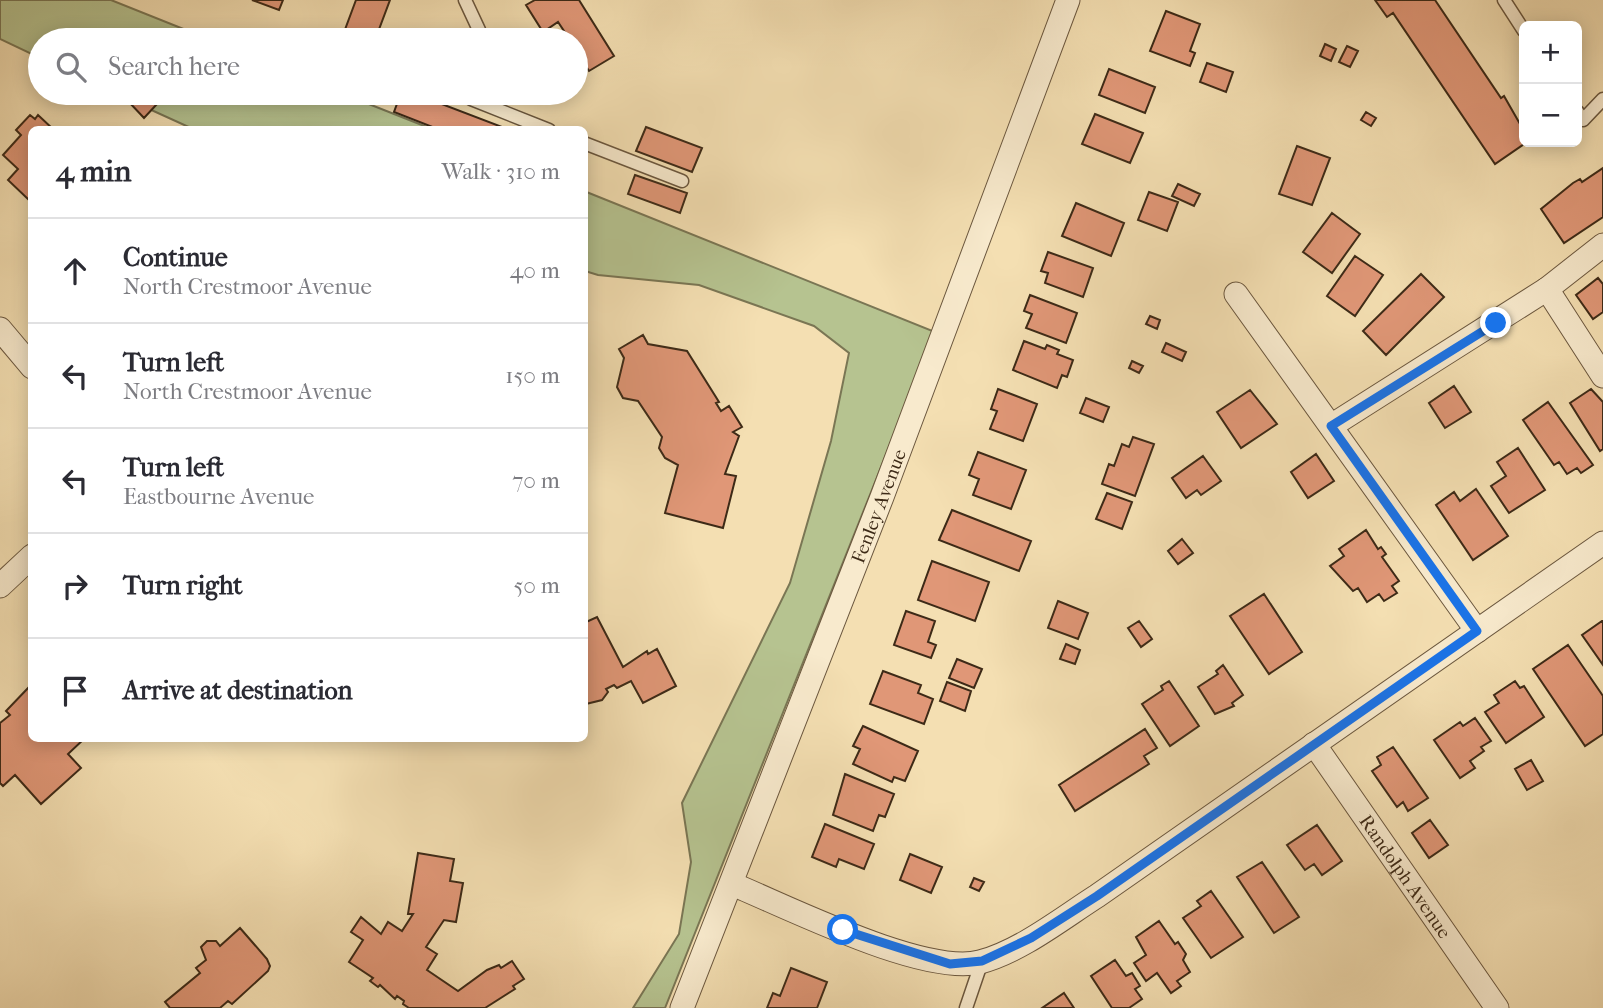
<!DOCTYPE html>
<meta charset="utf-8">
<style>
body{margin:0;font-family:"IM FELL French Canon",serif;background:#f7f7f7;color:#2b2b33}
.controls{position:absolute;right:21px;top:21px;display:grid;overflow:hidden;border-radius:10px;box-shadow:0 4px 18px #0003}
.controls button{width:63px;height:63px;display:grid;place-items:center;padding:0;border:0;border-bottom:2px solid #e1e1e2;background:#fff;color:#2b2b33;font:35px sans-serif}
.stop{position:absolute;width:21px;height:21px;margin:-16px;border:5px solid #1a73e8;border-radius:50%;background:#fff}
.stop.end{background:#1a73e8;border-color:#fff;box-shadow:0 2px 7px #0008}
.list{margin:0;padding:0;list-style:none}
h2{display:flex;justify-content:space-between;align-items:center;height:91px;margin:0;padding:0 28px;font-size:30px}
h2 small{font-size:23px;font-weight:400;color:#7c7c81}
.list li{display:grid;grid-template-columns:46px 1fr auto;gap:21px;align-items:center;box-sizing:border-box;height:105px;padding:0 28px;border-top:2px solid #e1e1e2}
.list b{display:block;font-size:26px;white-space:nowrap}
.list p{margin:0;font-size:23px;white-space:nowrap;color:#7c7c81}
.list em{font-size:23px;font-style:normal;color:#7c7c81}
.icon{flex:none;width:38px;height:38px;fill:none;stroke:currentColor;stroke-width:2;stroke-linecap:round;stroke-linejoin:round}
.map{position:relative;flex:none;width:1603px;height:1008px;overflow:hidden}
.search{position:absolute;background:#fff;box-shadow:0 4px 18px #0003;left:28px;top:28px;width:560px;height:77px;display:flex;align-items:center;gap:18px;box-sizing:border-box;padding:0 24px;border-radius:38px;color:#7c7c81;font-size:26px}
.panel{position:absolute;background:#fff;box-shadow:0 4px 18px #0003;left:28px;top:126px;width:560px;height:616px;border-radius:10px}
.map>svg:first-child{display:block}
.green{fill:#b6c390;stroke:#7a7654;stroke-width:2}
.building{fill:#e09777;stroke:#3d2a17;stroke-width:2}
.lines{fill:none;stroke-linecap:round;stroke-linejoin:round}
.lane-casing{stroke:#6b573e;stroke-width:15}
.street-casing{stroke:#6b573e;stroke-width:25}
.lane{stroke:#f8eacd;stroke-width:12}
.street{stroke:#f8eacd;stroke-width:23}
.route{stroke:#1a73e8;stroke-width:9}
.labels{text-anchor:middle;stroke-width:7;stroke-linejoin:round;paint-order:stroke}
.street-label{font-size:19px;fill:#3d2a17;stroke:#f8eacd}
</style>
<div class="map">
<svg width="1603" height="1008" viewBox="0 0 1603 1008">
<rect width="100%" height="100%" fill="#f4dfb2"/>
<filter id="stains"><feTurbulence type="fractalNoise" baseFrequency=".00286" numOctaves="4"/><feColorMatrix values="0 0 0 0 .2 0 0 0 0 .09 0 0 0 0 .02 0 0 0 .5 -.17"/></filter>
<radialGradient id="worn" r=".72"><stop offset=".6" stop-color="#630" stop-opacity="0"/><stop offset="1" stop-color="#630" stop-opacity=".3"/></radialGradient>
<!-- green -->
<path class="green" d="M0 0H111L211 40H40V58L0 39Z
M114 93H341L432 129H193Z
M584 191 935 332 665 1008H633L679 934 691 862 682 803 790 583 831 441 849 353 814 326 699 285 598 275 585 271Z"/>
<!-- building -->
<path class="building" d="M252 0H283L279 10Z
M356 0H390L375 40H356L343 35Z
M535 0H579L614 56 589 71 576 50V40H570L558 22 543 32 526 5Z
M1375 0H1435L1501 98 1504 96 1524 131V142H1527L1495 164 1393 13 1387 17Z
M1166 11 1200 24 1190 51 1195 53 1190 66 1150 51Z
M1325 44 1336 49 1331 61 1320 56Z
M1347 46 1358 51 1350 67 1339 62Z
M1207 63 1233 72 1226 92 1200 82Z
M1109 69 1155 87 1145 113 1099 95Z
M136 93H145L157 104 144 118 128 101Z
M401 93H413L510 130H440L394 112Z
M1366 112 1376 118 1371 126 1361 120Z
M1095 114 1143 133 1130 163 1082 144Z
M30 115 35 119 38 115 54 130H32L30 201 8 180 18 169 3 155 21 135 16 130Z
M646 127 702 148 692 172 636 151Z
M1297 146 1330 158 1312 205 1279 194Z
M1603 168V217L1564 243 1541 209 1573 183 1580 179 1582 182Z
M635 175 687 193 680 213 628 194Z
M1178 184 1200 194 1194 206 1172 196Z
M1149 192 1178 202 1167 231 1138 220Z
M1076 203 1124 223 1111 256 1062 236Z
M1332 213 1360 234 1332 273 1303 252Z
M1048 252 1093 268 1083 297 1045 283 1048 273 1041 271Z
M1355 256 1383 275 1355 316 1327 296Z
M1421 274 1444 297 1386 355 1363 331Z
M1598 278 1603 284V312L1593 319 1576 295Z
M1030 295 1077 313 1066 343 1026 328 1032 314 1024 311Z
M1150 316 1160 320 1157 329 1146 324Z
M643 335 648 344 687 351 719 402 716 403 721 411 729 406 742 427 733 432 739 436 725 474 736 476 723 528 665 513 678 465 665 458 659 448 662 437 638 401 623 398 617 387 624 358 619 349Z
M1024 341 1045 349 1047 345 1059 350 1057 354 1073 360 1067 377 1062 375 1057 388 1013 370Z
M1166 343 1186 352 1182 361 1162 352Z
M1132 361 1143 366 1139 373 1129 368Z
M1454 386 1471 412 1445 428 1429 403Z
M998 389 1037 404 1023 441 990 429 997 411 991 409Z
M1591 389 1603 402V449L1600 451 1570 403Z
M1250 390 1277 424 1241 448 1217 412Z
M1086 398 1109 407 1103 422 1080 413Z
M1548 402 1593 465 1581 473 1577 468 1567 474 1559 462 1554 465 1523 420Z
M1133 437 1154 444 1135 496 1102 484 1109 464 1114 466 1122 444 1129 447Z
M1518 448 1545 490 1509 513 1491 486 1506 476 1497 462Z
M978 452 1026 470 1011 509 973 495 979 479 969 475Z
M1316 454 1334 481 1308 498 1291 472Z
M1203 456 1221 481 1201 495 1197 490 1186 498 1172 478Z
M1476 489 1508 536 1473 560 1436 505 1454 492 1460 501Z
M1107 493 1132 502 1122 529 1096 519Z
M952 510 1031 541 1019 571 939 540Z
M1366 530 1378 549 1381 547 1386 554 1382 557 1399 581 1392 586 1397 593 1384 601 1379 594 1367 602 1358 588 1353 591 1330 566 1344 556 1339 549Z
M1182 539 1193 553 1178 564 1168 551Z
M932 561 989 582 975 621 918 600Z
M1264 594 1302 652 1269 674 1230 616Z
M1058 601 1088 613 1078 639 1048 628Z
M906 611 935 621 928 642 936 645 931 658 894 645Z
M597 617 623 667 647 651 648 654 657 649 676 686 643 703 631 681 617 688 614 685 606 689 608 692 602 700 586 704 584 623Z
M1139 621 1152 639 1141 647 1128 628Z
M1602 621H1603V665L1582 635Z
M1066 644 1080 650 1075 664 1060 659Z
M1568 645 1603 696V734L1585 746 1533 669Z
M957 659 982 669 974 688 949 678Z
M1223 665 1243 695 1232 703 1234 706 1215 714 1198 687 1218 674 1216 671Z
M883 671 921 685 918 693 933 699 924 724 870 704Z
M1169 681 1199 726 1170 746 1142 704 1163 690 1161 686Z
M1515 681 1520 688 1524 686 1544 717 1506 743 1485 712 1499 703 1494 695Z
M947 682 971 691 965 711 940 701Z
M30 686 32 738H85L68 754 81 768 41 804 15 775 3 786 0 783V723L10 715 6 711Z
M1475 718 1491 741 1481 747 1484 751 1470 761 1475 768 1460 778 1434 740 1460 722 1463 726Z
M863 726 918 751 905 781 894 777 892 782 853 764 860 749 853 746Z
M1145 729 1157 748 1144 756 1149 764 1075 811 1059 785Z
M1393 747 1428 798 1408 811 1403 802 1397 807 1372 771 1381 765 1377 757Z
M1531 760 1543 781 1527 790 1515 769Z
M845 774 894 794 885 817 879 815 873 831 833 815Z
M1430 820 1448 845 1429 858 1412 833Z
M825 824 874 844 864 869 839 859 836 867 812 857Z
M1317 825 1342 861 1322 875 1314 864 1305 870 1287 845Z
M418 853 454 859 450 881 463 883 456 922 444 920 426 947 437 954 427 970 458 991 487 970 499 965 501 968 512 961 524 979 513 986 515 989 485 1008H409L403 1004 404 1001 397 996 395 999 380 985 378 987 370 981 373 978 349 962 363 940 351 932 361 917 381 934 388 922 402 931 413 914H408Z
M910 854 942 867 931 893 900 880Z
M1262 862 1299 917 1274 933 1237 877Z
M974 878 984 882 979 891 970 887Z
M1211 891 1243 937 1211 958 1183 918 1201 906 1197 901Z
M1159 921 1175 944 1178 942 1186 954 1183 960 1190 972 1177 981 1181 986 1171 993 1157 973 1146 981 1134 963 1146 955 1136 937Z
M240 928 267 959 270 966 268 971 232 1004 228 1001 220 1008H170L165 1002 200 973 196 968 206 960 201 947 207 941H216L220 946Z
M1115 960 1126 976 1132 973 1140 986 1135 989 1142 999 1129 1008H1112L1091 976Z
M791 968 827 982 817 1008H767L773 993 780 996Z
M1064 993 1074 1008H1042Z"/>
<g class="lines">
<!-- lane casing -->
<g class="lane-casing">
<path id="lane" d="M465 0 479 30 478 40
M1504 0 1524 31
M472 93 471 99 549 130
M1577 111 1583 120 1603 99
M584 143 682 181
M966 1008 982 961"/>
</g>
<!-- street casing -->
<g class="street-casing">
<g id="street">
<path d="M1547 289 1603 376"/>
<path d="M1236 294 1477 631"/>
<path d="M0 329 32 367"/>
<path d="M1331 426 1547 289 1603 245"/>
<path d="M0 586 32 556"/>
<path id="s1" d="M1314 744 1497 1008"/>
<path d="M732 884C788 907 924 976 980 962 1021 951 1061 919 1097 896L1603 543"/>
<path id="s2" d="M682 1008 882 497 1068 0"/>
</g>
</g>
<!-- lane -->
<use href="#lane" class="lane"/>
<!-- street -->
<use href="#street" class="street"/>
</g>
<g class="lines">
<!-- route -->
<path class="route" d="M843 930 950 964 982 961 1031 938 1097 896 1477 631 1331 426 1496 323"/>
</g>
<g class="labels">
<!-- street labels -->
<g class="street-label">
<text dy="7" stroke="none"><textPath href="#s2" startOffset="539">Fenley Avenue</textPath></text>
<text dy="7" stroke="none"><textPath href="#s1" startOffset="161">Randolph Avenue</textPath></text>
</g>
</g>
<rect width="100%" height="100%" filter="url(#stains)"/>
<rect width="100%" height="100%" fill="url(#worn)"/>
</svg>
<div class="controls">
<button>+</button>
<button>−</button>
</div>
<div class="stop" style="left:843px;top:930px"></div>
<div class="stop end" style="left:1496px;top:323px"></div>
<div class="search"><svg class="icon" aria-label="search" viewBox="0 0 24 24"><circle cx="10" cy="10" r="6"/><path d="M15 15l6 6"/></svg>Search here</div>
<section class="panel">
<h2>4 min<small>Walk · 310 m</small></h2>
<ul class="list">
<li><svg class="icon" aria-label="ahead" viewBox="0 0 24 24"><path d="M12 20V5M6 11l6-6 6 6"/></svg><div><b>Continue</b><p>North Crestmoor Avenue</p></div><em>40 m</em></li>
<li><svg class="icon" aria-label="left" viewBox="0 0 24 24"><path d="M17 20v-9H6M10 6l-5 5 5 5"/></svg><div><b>Turn left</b><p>North Crestmoor Avenue</p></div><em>150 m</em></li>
<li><svg class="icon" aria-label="left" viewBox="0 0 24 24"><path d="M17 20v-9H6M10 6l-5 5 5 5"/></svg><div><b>Turn left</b><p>Eastbourne Avenue</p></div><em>70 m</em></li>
<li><svg class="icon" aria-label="right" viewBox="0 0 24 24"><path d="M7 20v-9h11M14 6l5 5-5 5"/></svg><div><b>Turn right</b></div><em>50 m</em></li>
<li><svg class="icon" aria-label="arrive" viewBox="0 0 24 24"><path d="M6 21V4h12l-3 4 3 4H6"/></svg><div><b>Arrive at destination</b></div></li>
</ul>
</section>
</div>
